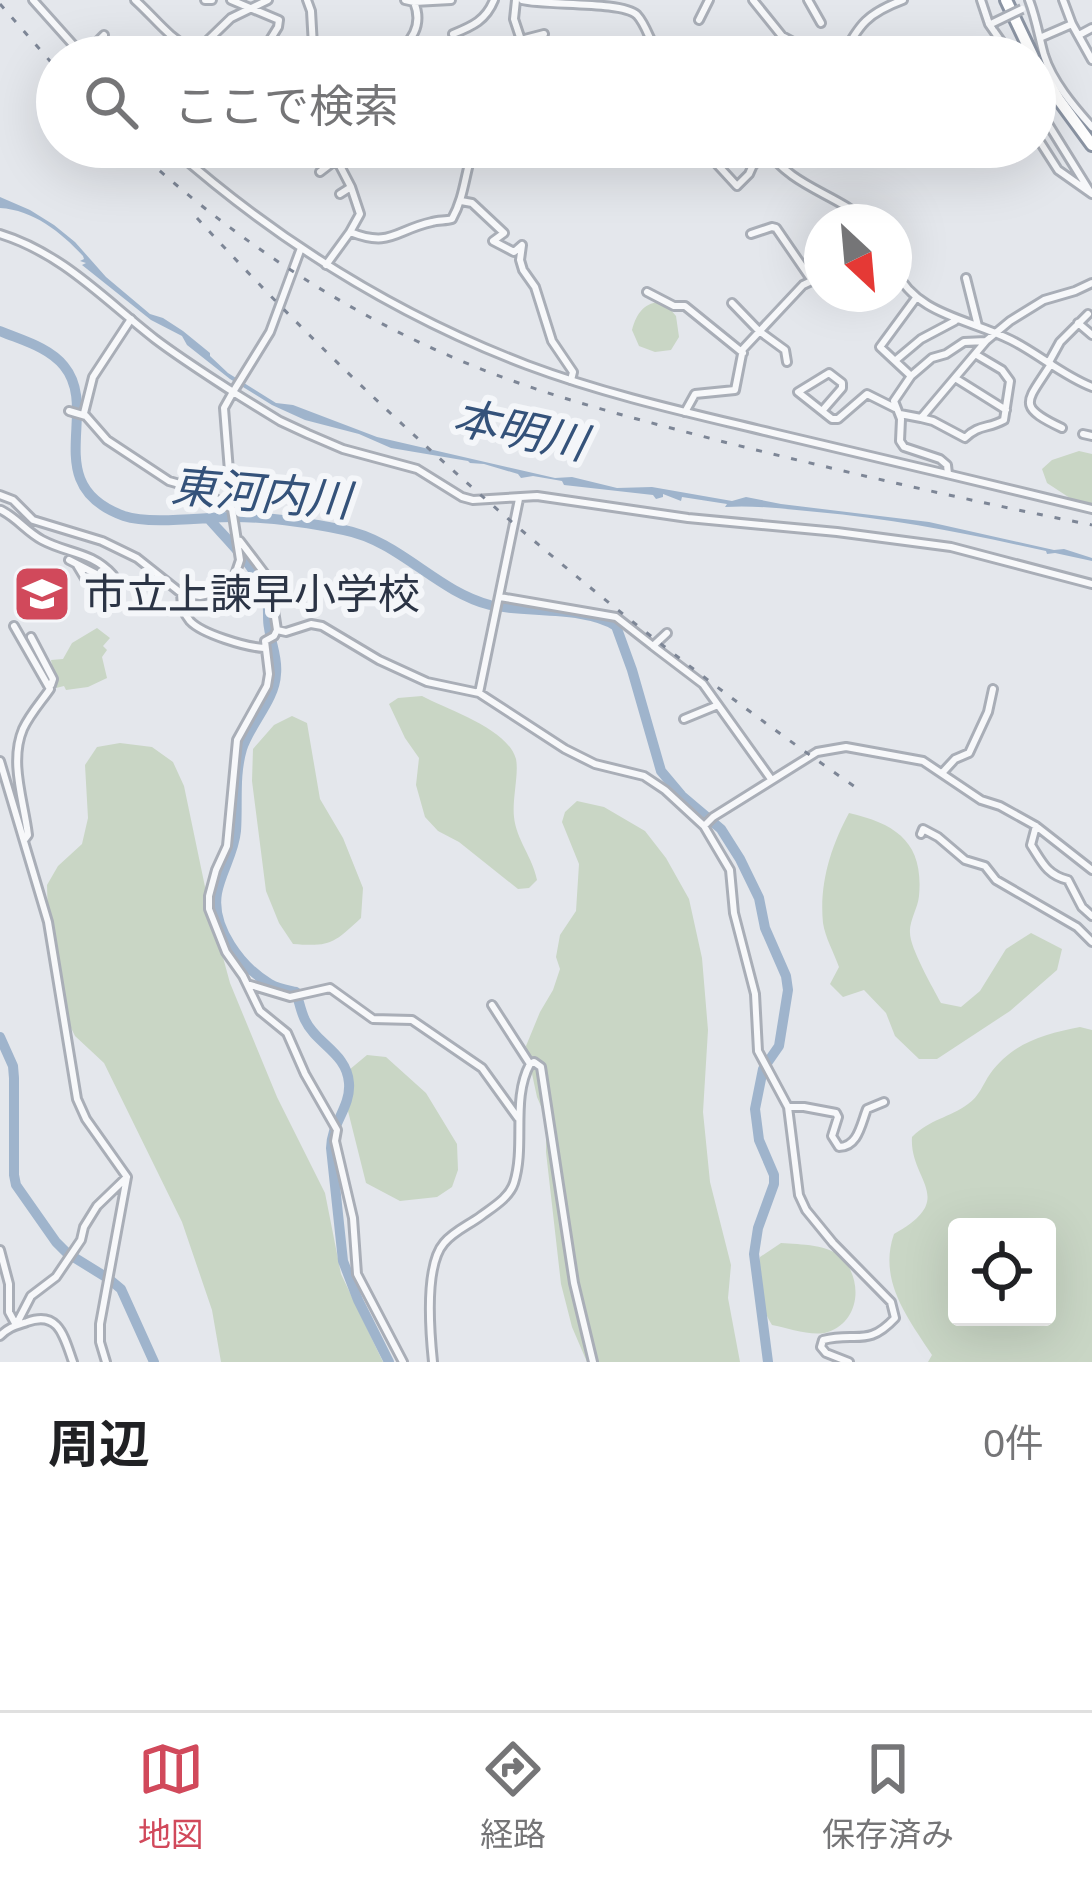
<!DOCTYPE html>
<html lang="ja">
<meta charset="utf-8">
<style>
body{margin:0;font-family:Helvetica,"Noto Sans JP",sans-serif;background:#f2f2f2;color:#202124}
.controls{position:absolute;right:36px;bottom:36px;display:grid;overflow:hidden;border-radius:12px;box-shadow:0 12px 48px #0002}
.controls button{width:108px;height:108px;display:grid;place-items:center;padding:0;border:0;border-bottom:3px solid #e0e0e0;background:#fff;color:#202124;font:60px sans-serif}
.compass{position:absolute;left:804px;top:204px;width:108px;height:108px;border-radius:50%;background:#fff;box-shadow:0 12px 48px #0002;rotate:154deg}
.list{margin:0;padding:0;list-style:none}
h2{display:flex;justify-content:space-between;align-items:center;height:156px;margin:0;padding:0 48px;font-size:51px}
h2 small{font-size:39px;font-weight:400;color:#757577}
.icon{flex:none;width:66px;height:66px;fill:none;stroke:currentColor;stroke-width:2;stroke-linecap:round;stroke-linejoin:round}
.map{position:relative;flex:none;width:1092px;height:1362px;overflow:hidden}
.search{position:absolute;background:#fff;box-shadow:0 12px 48px #0002;left:36px;right:36px;top:36px;height:132px;display:flex;align-items:center;gap:30px;box-sizing:border-box;padding:0 42px;border-radius:66px;color:#757577;font-size:45px}
.sheet{height:348px;background:#fff}
nav{display:flex;justify-content:space-around;align-items:center;box-sizing:border-box;height:168px;border-top:3px solid #e0e0e0;background:#fff;font-size:33px;color:#757577}
nav a{display:grid;justify-items:center;gap:6px}
nav .on{color:#d1495b}
.map>svg:first-child{display:block}
.green{fill:#c9d6c5;fill-rule:evenodd}
.water{fill:#9fb4cc}
.lines{fill:none;stroke-linecap:round;stroke-linejoin:round}
.river{stroke:#9fb4cc;stroke-width:10}
.minor-casing{stroke:#a9aeb7;stroke-width:12}
.tertiary-casing{stroke:#a9aeb7;stroke-width:12}
.trunk-casing{stroke:#8b94a3;stroke-width:16}
.minor{stroke:#f7f8fa;stroke-width:6}
.tertiary{stroke:#f7f8fa;stroke-width:6}
.trunk{stroke:#fff;stroke-width:10}
.rail{stroke:#7d8696;stroke-width:3;stroke-dasharray:6 12;stroke-linecap:butt}
.minor-bridge-casing{stroke:#a9aeb7;stroke-width:12;stroke-linecap:butt}
.minor-bridge{stroke:#f7f8fa;stroke-width:6}
.labels{text-anchor:middle;stroke-width:12;stroke-linejoin:round;paint-order:stroke}
.poi-label{font-size:42px;fill:#2b3445;stroke:#f4f6f9;text-anchor:start}
.water-label{font-size:45px;font-style:italic;fill:#34527a;stroke:#f4f6f9}
</style>
<div class="map">
<svg width="1092" height="1362" viewBox="0 0 1092 1362">
<rect width="100%" height="100%" fill="#e4e7ec"/>
<!-- green -->
<path class="green" d="M663 301 676 316 679 337 671 350 655 352 639 346 632 330C637 312 644 303 663 301Z
M1079 451 1092 454V506L1079 504 1047 483 1042 469 1052 460Z
M97 628 110 638 103 646 107 650 102 657 107 678 88 687 66 690 64 686 56 688 51 660 63 659 72 643Z
M422 696C448 710 507 728 516 759 519 774 512 800 514 817 516 839 533 858 537 880L529 888 518 889 459 842 438 831 425 817 416 785 419 758 405 738 389 704 398 698Z
M292 716 307 723 320 799 343 838 363 888 361 918C334 943 331 947 293 944L279 923 266 891 252 781 253 749 274 725Z
M120 743 152 747 173 762 184 786 209 906 230 983 277 1097 325 1193 341 1274 383 1362H221L212 1310 182 1222 104 1063 75 1036 64 1014 60 972 48 921 47 885 58 866 82 844 88 818 85 765 97 747Z
M577 801 604 807 645 831 666 858 689 899 702 958 708 1030 703 1112 710 1182 731 1265 728 1298 740 1362H587L572 1327 561 1284 546 1152V1118L537 1097 526 1046 540 1012 553 990 560 969 556 957 560 935 576 911 579 864 562 822 565 812Z
M849 813C897 824 924 843 919 896 918 908 909 921 910 933 910 948 933 988 941 1003L961 1007 980 991 1006 949 1031 933 1062 949 1057 970 1010 1011 937 1059H919L895 1036 886 1013 864 990 843 997 830 984 839 967C834 953 825 937 823 923 819 884 831 846 849 813Z
M1080 1027 1092 1030V1362H928L932 1355C907 1317 878 1280 894 1234 959 1198 909 1181 912 1137 930 1119 949 1118 968 1104 979 1097 983 1084 990 1074 1012 1043 1044 1034 1080 1027ZM957 1227H1047V1317H957Z
M367 1055 386 1057 426 1093 457 1144 458 1170 452 1187 437 1197 400 1201 366 1183 348 1111 349 1070Z
M781 1243C801 1245 829 1243 844 1260 863 1283 859 1322 828 1332 813 1337 788 1328 772 1325 758 1302 755 1283 760 1257Z"/>
<!-- water -->
<path class="water" d="M0 197 30 210 54 225 75 242 106 277 150 314 163 318 183 331 210 353V356L228 373 276 403 293 405 377 437 555 478 572 477 617 488 652 487 732 501 746 497 781 504 929 522 1054 550 1064 549 1092 558V561L1055 553 1047 554 1046 551C969 534 895 519 817 512 787 509 754 505 725 507L727 504 682 497 681 501 663 494V497L656 499 653 495 564 485 562 481 533 476 521 478 518 474 484 464 470 463 468 461 391 448 359 434 305 420 272 405 230 379 187 345 182 336 151 320 82 265 86 263 80 261 84 259 83 256C61 232 33 210 0 208Z"/>
<g class="lines">
<!-- river -->
<path class="river" d="M0 331C21 340 49 347 64 366 101 411 38 485 124 516 151 525 204 517 234 517 270 517 309 523 344 530 400 541 436 591 490 605 525 613 586 606 616 626L632 670 661 771 682 796 721 829 740 859 759 898 765 928 786 976 788 990 779 1046 763 1069 755 1109 759 1140 774 1175V1184L758 1228 754 1254 768 1362
M209 519C228 541 262 572 267 601 269 610 267 619 269 628 271 644 278 658 276 674 275 700 250 724 242 749 234 776 238 804 236 831 234 853 221 872 217 893 211 927 241 967 270 984 278 989 287 990 296 992 299 1001 301 1012 305 1020 316 1044 347 1053 349 1083 351 1107 331 1124 331 1148L343 1261 358 1300 389 1362
M0 1037 13 1066 14 1078V1175L16 1185 56 1242 67 1253 109 1279 121 1289 154 1362"/>
<!-- minor casing -->
<g class="minor-casing">
<path id="minor" d="M135 0C155 18 168 37 192 50L201 47 231 18 268 0
M205 0H212
M231 0 279 20 278 27 265 48
M307 0 311 11 313 46 335 57
M405 0 414 2 451 0
M522 0C547 6 622 1 637 15 648 27 650 45 661 57
M753 0 782 36 821 57
M808 0 821 23
M981 0 989 24 1012 57
M1029 0C1036 18 1039 37 1044 55 1052 81 1074 107 1092 127
M1063 0 1072 24 1092 60
M699 20 709 0
M1079 35 1092 28
M1042 37 1072 24
M346 42 363 57
M424 48 429 57
M83 56 104 35
M368 57 371 55
M394 57C411 41 424 26 414 2
M463 57 453 34C473 26 486 20 494 0
M491 57 504 46H517
M509 57 521 40 514 19 516 0
M536 57 521 40 544 34
M842 57C859 24 868 13 903 0
M1035 98 1045 119 1089 190
M1035 134 1058 170 1092 194
M765 147C792 188 834 192 867 222
M715 162 737 186 749 174 753 165 769 153
M320 172 333 162H338L351 187 360 214 350 232
M340 194 351 187
M461 201 472 203 504 233 493 241 514 252 522 245 520 260 523 270 535 287 552 341 573 372 571 380
M751 234 772 227 776 228 811 279
M326 265 350 232C391 248 395 230 432 222 438 220 446 221 452 219 465 196 465 171 474 147
M894 268C917 316 968 318 1011 340 1039 354 1063 376 1092 387
M966 278 978 326
M647 292 674 306H685L743 353
M732 303 759 331 785 350 787 362
M1078 323 1092 335
M896 360 921 339 955 321
M1049 362 1060 342 1088 314
M1051 364C1027 402 1015 406 1062 428
M911 376 880 347 916 298
M955 378 1006 410
M69 411 86 416 107 440 169 481 201 490 232 509
M822 411 842 388V383L829 373 798 392 832 419H838L867 394 895 408
M685 412 695 394 735 390 743 349 803 285 822 276
M84 413 93 377 131 319
M900 414 921 418 986 341
M921 418 933 421 965 438C979 424 988 429 1004 420L1010 381 1002 370 975 354
M1083 434 1092 436
M948 474 947 465 940 459 904 447 900 441 901 419 894 401 911 376 932 358 946 354 964 342 986 341 1010 321 1044 300 1075 291 1092 283
M0 495 13 500 33 520 102 541 137 558 181 593 200 596 214 593 235 575 240 560 232 509 224 408 233 392 280 421 308 434 343 449 417 469 462 497 473 500 537 496 688 518 837 532 951 547 1092 584
M1 510C17 518 27 532 42 540 68 554 91 551 113 575L104 578 69 560
M240 541 265 574 271 591 277 630 274 636 265 641 269 674 267 686 237 740 227 846 216 870 209 896V909L226 952 243 976 260 1011 287 1033 305 1074 337 1130 335 1141 353 1218 357 1274 403 1362
M77 565 101 605
M181 593C181 603 183 613 190 621 202 634 246 647 264 648
M500 597 616 617 653 646
M14 626 50 689C41 702 30 714 23 729 9 762 24 801 28 835L25 839
M277 630 286 632 311 624 322 626 379 660 427 682 479 693 565 749 595 764 644 776 665 790 704 826 730 870 734 913 755 994 758 1051 788 1107 799 1195 806 1210 833 1243 891 1302 895 1318C867 1348 857 1331 823 1340L821 1347 826 1353 849 1362
M667 633 653 646 703 684 771 779
M31 637 53 679 51 685
M479 693 519 499
M684 719 718 705
M0 761 48 922 77 1099 86 1119 127 1177 100 1324V1342L106 1362
M943 772 955 759 969 753 988 712 993 689
M704 826 713 817 817 752 846 747 923 761 981 800 1000 806 1036 826 1092 870
M1036 826 1031 845C1042 862 1047 875 1068 880L1082 907 1092 916
M921 834 923 829 938 837 965 860 985 866 996 880 1077 927 1092 942
M247 984 290 997 330 988 373 1019 412 1020 482 1068 518 1118
M492 1005 530 1064 534 1062 541 1067 574 1283 593 1362
M788 1107H804L836 1113 838 1117 832 1136 839 1147C858 1147 861 1124 867 1109L884 1102
M0 1250 9 1284V1312L16 1325
M16 1325 31 1296 56 1277 81 1240 84 1227 97 1206 127 1177
M0 1336C9 1327 15 1326 27 1322 59 1310 64 1337 73 1362
M433 1362C430 1333 424 1266 444 1243 454 1231 469 1225 481 1216 493 1207 509 1198 514 1183 526 1145 511 1099 530 1064"/>
</g>
<!-- tertiary casing -->
<g class="tertiary-casing">
<path id="tertiary" d="M33 0 84 57
M171 147C276 240 396 315 527 365 607 395 690 413 773 433 879 458 986 483 1092 509
M0 234C62 253 105 300 155 339 180 358 207 375 233 392L270 332 301 248"/>
</g>
<!-- trunk casing -->
<g class="trunk-casing">
<path id="trunk" d="M1006 0 1033 57
M1035 60 1059 100 1092 145"/>
</g>
<!-- minor -->
<use href="#minor" class="minor"/>
<!-- tertiary -->
<use href="#tertiary" class="tertiary"/>
<!-- trunk -->
<use href="#trunk" class="trunk"/>
<!-- rail -->
<path class="rail" d="M0 4 57 69
M133 147C229 235 338 309 459 360 546 397 637 419 728 443 849 473 970 501 1092 525
M197 218C395 434 618 622 858 789"/>
<!-- minor-bridge casing -->
<g class="minor-bridge-casing">
<path id="minor-bridge" d="M993 23 1022 9"/>
</g>
<!-- minor-bridge -->
<use href="#minor-bridge" class="minor-bridge"/>
</g>
<!-- icons -->
<defs>
<g id="school-square" transform="scale(3)"><rect x="-9" y="-9" width="18" height="18" rx="4" fill="#d1495b" stroke="#f4f6f9"/><path d="M0-5L7-2L0 1L-7-2ZM-4 1L0 2.5L4 1V4Q0 6-4 4Z" fill="#fff"/></g>
</defs>
<g fill-rule="evenodd">
<use href="#school-square" x="42" y="594"/>
</g>
<g class="labels">
<!-- poi labels -->
<g class="poi-label">
<text x="84" y="609">市立上諫早小学校</text>
</g>
<!-- water labels -->
<g class="water-label">
<text transform="translate(520 430) rotate(12)" y="16">本明川</text>
<text transform="translate(261 493) rotate(5)" y="16">東河内川</text>
</g>
</g>
</svg>
<div class="controls">
<button><svg class="icon" aria-label="locate" viewBox="0 0 24 24"><circle cx="12" cy="12" r="6"/><path d="M12 2v4M12 18v4M2 12h4M18 12h4"/></svg></button>
</div>
<svg class="compass" viewBox="-18 -18 36 36"><path d="M0-13l5 13h-10z" fill="#e53935"/><path d="M0 13l5-13h-10z" fill="#757577"/></svg>
<div class="search"><svg class="icon" aria-label="search" viewBox="0 0 24 24"><circle cx="10" cy="10" r="6"/><path d="M15 15l6 6"/></svg>ここで検索</div>
</div>
<section class="sheet">
<h2>周辺<small>0件</small></h2>
<ul class="list">
</ul>
</section>
<nav>
<a class="on"><svg class="icon" aria-label="map" viewBox="0 0 24 24"><path d="M3 6l6-2 6 2 6-2v14l-6 2-6-2-6 2zM9 4v14M15 6v14"/></svg>地図</a>
<a><svg class="icon" aria-label="directions" viewBox="0 0 24 24"><path d="M12 3l9 9-9 9-9-9zM9 14v-3h6M13 9l2 2-2 2"/></svg>経路</a>
<a><svg class="icon" aria-label="saved" viewBox="0 0 24 24"><path d="M7 4h10v16l-5-4-5 4z"/></svg>保存済み</a>
</nav>
